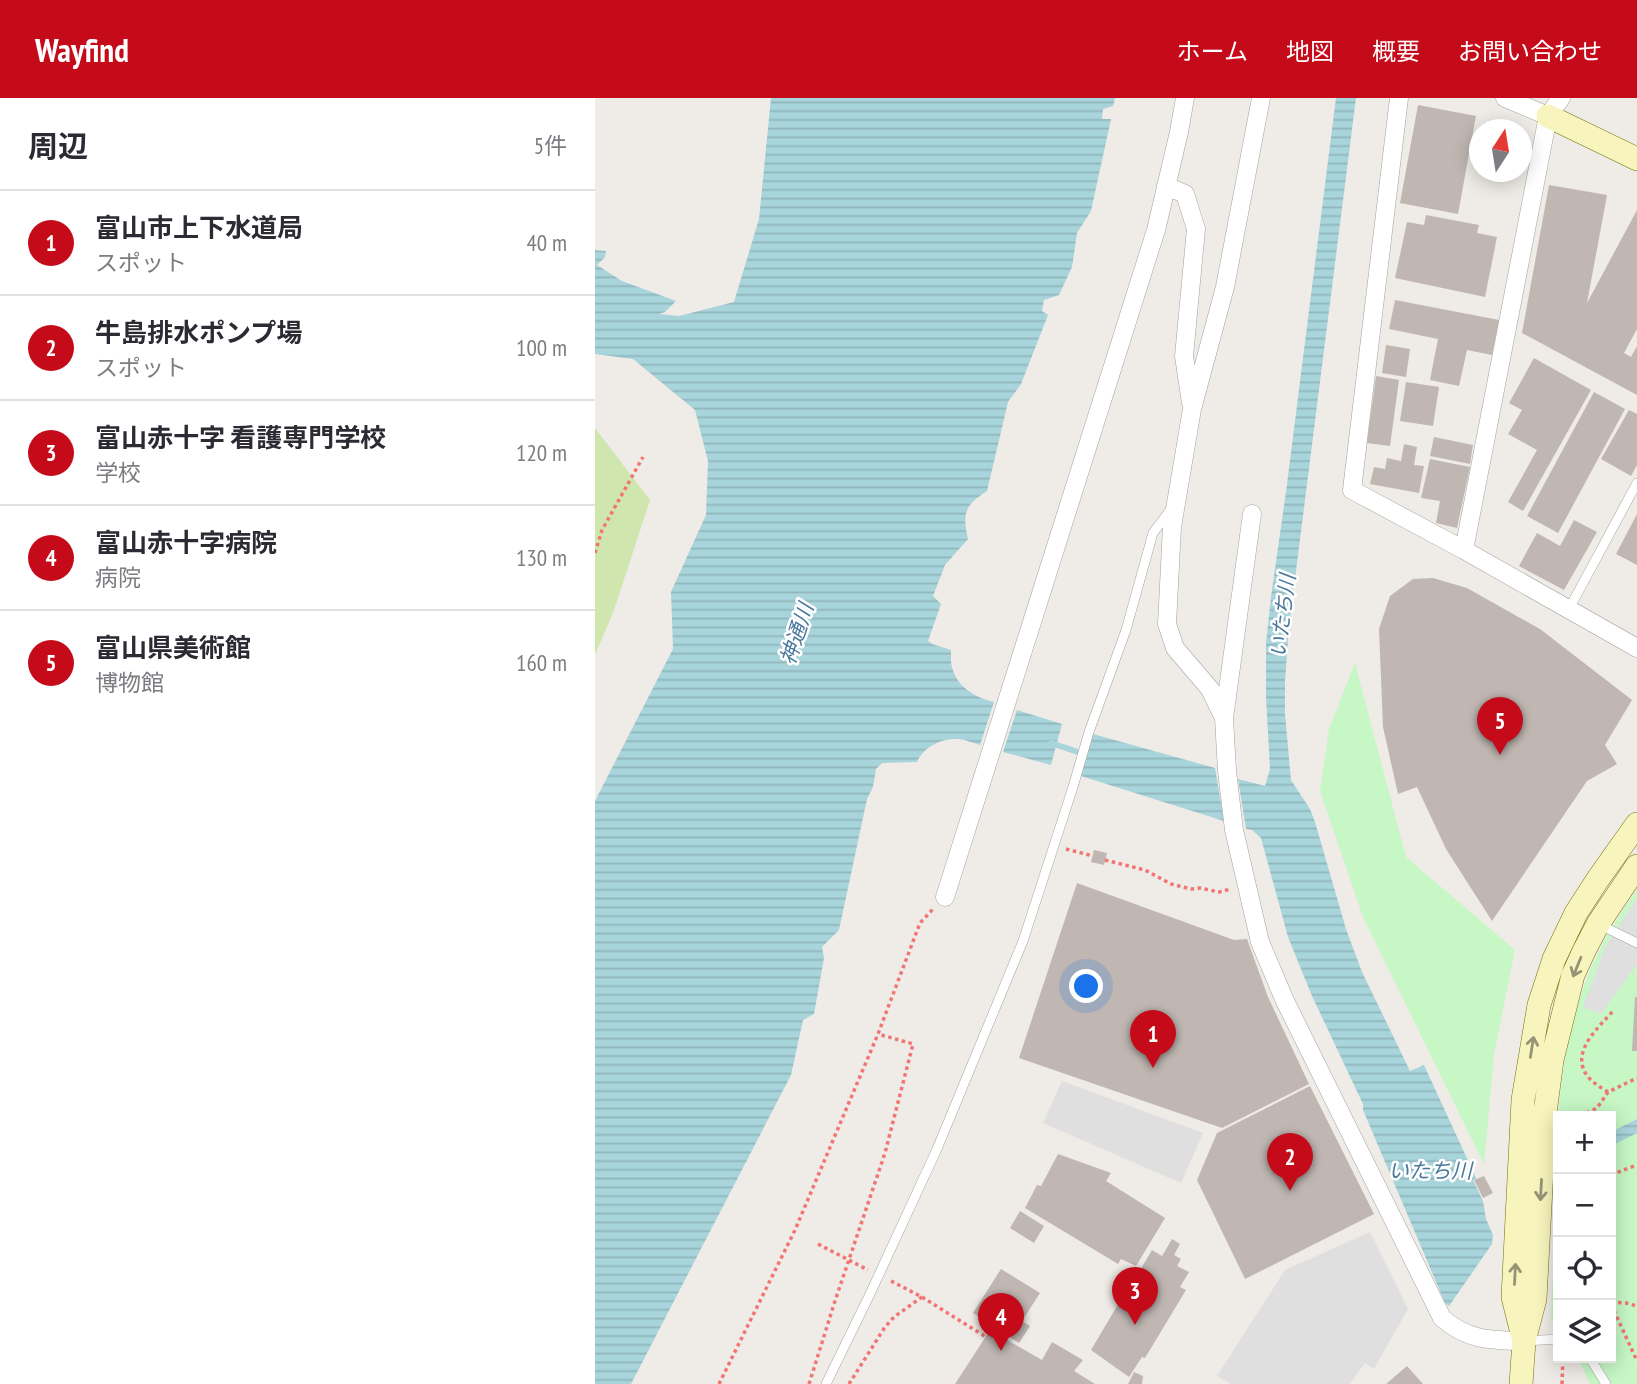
<!DOCTYPE html>
<html lang="ja">
<meta charset="utf-8">
<style>
body{margin:0;font-family:"PT Sans Narrow","Noto Sans JP",sans-serif;background:#f2f2f3;color:#2b2b33}
.controls{position:absolute;right:21px;bottom:21px;display:grid;overflow:hidden;border-radius:0px;box-shadow:0 4px 18px #0003}
.controls button{width:63px;height:63px;display:grid;place-items:center;padding:0;border:0;border-bottom:2px solid #e1e1e2;background:#fff;color:#2b2b33;font:35px sans-serif}
.compass{position:absolute;left:874px;top:21px;width:63px;height:63px;border-radius:50%;background:#fff;box-shadow:0 4px 18px #0003;rotate:12deg}
.you{position:absolute;left:492px;top:889px;width:24px;height:24px;margin:-18px;border:5px solid #fff;border-radius:50%;background:#1a73e8;box-shadow:0 0 0 10px #1a73e833}
.badge{display:grid;place-items:center;width:46px;height:46px;border-radius:50%;background:#c50a1a;color:#fff;font-size:23px;font-weight:700}
.pin{position:absolute;translate:-50% -58px;filter:drop-shadow(0 2px 4px #0008)}
.pin::after{content:'';position:absolute;top:37px;width:24px;height:21px;background:inherit;clip-path:polygon(0 0,100% 0,50% 100%)}
.list{margin:0;padding:0;list-style:none}
h2{display:flex;justify-content:space-between;align-items:center;height:91px;margin:0;padding:0 28px;font-size:30px}
h2 small{font-size:23px;font-weight:400;color:#7c7c81}
.list li{display:grid;grid-template-columns:46px 1fr auto;gap:21px;align-items:center;box-sizing:border-box;height:105px;padding:0 28px;border-top:2px solid #e1e1e2}
.list b{display:block;font-size:26px;white-space:nowrap}
.list p{margin:0;font-size:23px;white-space:nowrap;color:#7c7c81}
.list em{font-size:23px;font-style:normal;color:#7c7c81}
.icon{flex:none;width:38px;height:38px;fill:none;stroke:currentColor;stroke-width:2;stroke-linecap:round;stroke-linejoin:round}
.map{position:relative;flex:none;width:1042px;height:1286px;overflow:hidden}
header{display:flex;align-items:center;gap:42px;box-sizing:border-box;height:98px;padding:0 35px;background:#c50a1a;color:#fff}
header strong{font-size:33px}
nav{display:flex;gap:38px;margin-inline-start:auto;font-size:24px}
main{display:flex}
aside{flex:1;background:#fff}
.map>svg:first-child{display:block}
.grass{fill:#cfe7ae}
.park{fill:#c6f7c5}
.parking{fill:#dfdfdf}
.water{fill:url(#water-rules)}
.lines{fill:none;stroke-linecap:round;stroke-linejoin:round}
.stream{stroke:#a8d4db;stroke-width:6}
.building{fill:#c0b7b2}
.lane-casing{stroke:#a3a3a3;stroke-width:10}
.street-casing{stroke:#a3a3a3;stroke-width:19}
.secondary-casing{stroke:#70720a;stroke-width:24}
.path{stroke:#f37573;stroke-width:3.5;stroke-dasharray:3.5 3.5;stroke-linecap:butt}
.lane{stroke:#fff;stroke-width:9}
.street{stroke:#fff;stroke-width:18}
.secondary{stroke:#f7f4bd;stroke-width:23}
.oneway{stroke:#969476}
.labels{text-anchor:middle;stroke-width:5;stroke-linejoin:round;paint-order:stroke}
.water-label{font-size:21px;font-style:italic;fill:#4a799c;stroke:#fff}
</style>
<header>
<strong>Wayfind</strong>
<nav><a>ホーム</a><a>地図</a><a>概要</a><a>お問い合わせ</a></nav>
</header>
<main>
<aside>
<h2>周辺<small>5件</small></h2>
<ul class="list">
<li><span class="badge">1</span><div><b>富山市上下水道局</b><p>スポット</p></div><em>40 m</em></li>
<li><span class="badge">2</span><div><b>牛島排水ポンプ場</b><p>スポット</p></div><em>100 m</em></li>
<li><span class="badge">3</span><div><b>富山赤十字 看護専門学校</b><p>学校</p></div><em>120 m</em></li>
<li><span class="badge">4</span><div><b>富山赤十字病院</b><p>病院</p></div><em>130 m</em></li>
<li><span class="badge">5</span><div><b>富山県美術館</b><p>博物館</p></div><em>160 m</em></li>
</ul>
</aside>
<div class="map">
<svg width="1042" height="1286" viewBox="0 0 1042 1286">
<defs>
<pattern id="water-rules" width="6" height="5" patternUnits="userSpaceOnUse" patternTransform="scale(1.75)"><rect width="6" height="5" fill="#a8d4db"/><path d="M0 2.5h6" fill="none" stroke="#90b6bc"/></pattern>
</defs>
<rect width="100%" height="100%" fill="#efebe6"/>
<!-- grass -->
<path class="grass" d="M0 330 55 402 19 512 0 557Z"/>
<!-- park -->
<path class="park" d="M760 565 811 759 920 852 899 957 889 1066 768 819 725 693 734 631Z
M1042 791V1286H995L983 1260H1016V1018H963C968 962 979 902 1005 851 1015 830 1030 811 1042 791Z
M963 1020V1225L956 1223Z"/>
<!-- parking -->
<path class="parking" d="M1042 800V866L1006 916 988 909 1010 849Z
M467 983 608 1035 586 1085 448 1025Z
M775 1134 813 1211 779 1271 770 1265 755 1286H636L622 1278 690 1172Z"/>
<!-- water -->
<path class="water" d="M176 0H520L518 8 508 11 507 21H516L496 113 482 135 477 169 464 197 449 202 447 213 453 217 426 286 413 304 392 393C370 407 367 415 373 441L350 467 338 498 346 506 333 543 337 546 356 552C356 556 356 560 356 564 359 587 378 599 399 604L385 647C379 645 371 642 364 641 347 640 329 648 322 664L287 665 281 671 278 689 272 701 244 832 227 849 229 860 219 916 208 922 196 977 36 1286H0V703L78 551 76 494 111 417 113 363 100 312 38 261 0 256V152L11 153 10 159 2 167 27 183 81 203 70 214 64 216 84 218 139 204 164 121Z
M741 0H761L694 528 690 583V616L696 682 715 711 720 724 751 831 767 874 815 973 829 967 881 1080 878 1082 888 1103 891 1121 898 1137 897 1146 854 1208 850 1205 768 1012V1006L717 898 693 839 666 740 657 732 651 731 643 681 670 688 675 671 671 599V546L676 499 691 394Z
M422 612 467 626 456 667 408 654Z
M498 636 620 670 629 723 486 678Z
M1042 1021V1035L1016 1048V1034Z"/>
<g class="lines">
<!-- stream -->
<path class="stream" d="M456 645 489 656"/>
</g>
<!-- building -->
<path class="building" d="M823 7 881 18 863 116 805 105Z
M954 87 1012 97 992 205 1042 112V231L1029 255 1036 259 1042 248V297L927 235Z
M831 117 884 127 882 135 902 139 890 199 800 180 812 124 829 127Z
M800 202 904 222 897 257 872 252 864 288 835 282 843 241 794 231Z
M791 247 815 251 811 279 787 275Z
M939 260 996 292 928 413 913 404 942 352 913 336 927 312 914 305Z
M781 278 804 282 795 348 772 345Z
M811 284 844 289 838 328 805 323Z
M999 294 1030 311 963 435 932 418Z
M1034 312 1042 316V367L1036 378 1006 361Z
M839 339 878 347 875 366 835 358Z
M809 346 822 349 819 367 829 368 824 395 775 386 779 369 790 371 792 360 806 363Z
M835 361 875 369 862 430 841 425 845 403 826 400Z
M1042 416V467L1021 456Z
M979 422 1002 434 969 492 924 468 942 435 965 448Z
M838 480 872 490 945 531 1037 602 1010 647 1022 666 992 683 897 823 851 751 822 689 803 696 788 629 784 531 795 498 818 481Z
M499 752 512 755 509 767 496 764Z
M482 785 639 842 652 841 673 899 714 986 627 1030 424 960Z
M1040 899H1042V953H1037Z
M715 988 779 1116 650 1181 602 1082 622 1035Z
M463 1056 516 1075 511 1083 570 1120 541 1168 526 1161 523 1166 430 1110 442 1087 446 1088Z
M889 1078 898 1095 888 1100 879 1082Z
M425 1113 449 1128 439 1145 415 1130Z
M577 1141 585 1146 579 1157 586 1161 582 1168 594 1174 585 1189 591 1192 550 1260 547 1259 534 1279 496 1252 531 1193 548 1202 556 1181 544 1174 557 1152 567 1158Z
M406 1171 445 1195 427 1223 435 1228 424 1245 378 1215Z
M395 1232 447 1262 457 1244 488 1262 479 1273 500 1286H360Z
M812 1268 828 1286H791Z
M539 1274 548 1278 547 1286H533Z"/>
<g class="lines">
<!-- lane casing -->
<g class="lane-casing">
<path id="lane" d="M974 511 1042 385
M1003 826 1042 845
M931 1243 963 1241
M995 1260 1011 1286
M231 1286 275 1196 342 1051 428 843 478 689 494 634 531 532 558 435 576 411"/>
</g>
<!-- street casing -->
<g class="street-casing">
<path id="street" d="M666 0 630 189 597 311 577 429 572 526 580 550 615 591 629 620 632 673 639 732 665 844 690 903 847 1220C873 1243 897 1242 929 1243
M804 0 757 392 869 452
M910 0 953 18
M966 0 953 18 869 452 1042 550
M571 88 590 96 601 131 589 258 596 305
M629 620 657 416
M350 799 561 132 584 34 590 0"/>
</g>
<!-- secondary casing -->
<g class="secondary-casing">
<path id="secondary" d="M953 18 1042 61
M929 1243 918 1199 928 1002 944 907 959 861 981 815 1003 781 1042 726
M926 1286 929 1243 940 1201 950 1015 957 962 978 877 989 853 1003 826 1042 768"/>
</g>
<!-- path -->
<path class="path" d="M0 455 7 432 48 359
M471 751 498 758
M510 762 550 772 576 786 596 791 605 790 624 794 636 791
M1013 994C1005 989 996 984 991 976 976 953 1004 929 1018 913
M985 1018 1002 1010 1013 994 1042 980
M1016 1077 1042 1067
M223 1146 273 1172
M296 1183 327 1199 391 1239
M1016 1204 1031 1205 1042 1208
M1016 1206 1042 1263
M124 1286 200 1132 283 936 325 825 339 810
M214 1286 240 1203 290 1055 318 946 283 936
M254 1286 290 1229 299 1219 327 1199
M967 1286 968 1260"/>
<!-- lane -->
<use href="#lane" class="lane"/>
<!-- street -->
<use href="#street" class="street"/>
<!-- secondary -->
<use href="#secondary" class="secondary"/>
</g>
<!-- one-way arrows -->
<defs><path id="oneway-shaft" d="M-6 0H5M1.5-3L5.5 0L1.5 3" fill="none" stroke-width="1.6" stroke-linecap="round" stroke-linejoin="round" transform="scale(1.75)"/></defs>
<g class="oneway">
<use href="#oneway-shaft" transform="translate(982 869) rotate(112)"/>
<use href="#oneway-shaft" transform="translate(937 949) rotate(-81)"/>
<use href="#oneway-shaft" transform="translate(946 1092) rotate(93)"/>
<use href="#oneway-shaft" transform="translate(920 1176) rotate(-87)"/>
</g>
<g class="labels">
<!-- water labels -->
<g class="water-label">
<text transform="translate(688 518) rotate(-83)" y="7">いたち川</text>
<text transform="translate(202 536) rotate(-72)" y="7">神通川</text>
<text x="835" y="1080">いたち川</text>
</g>
</g>
</svg>
<div class="controls">
<button>+</button>
<button>−</button>
<button><svg class="icon" aria-label="locate" viewBox="0 0 24 24"><circle cx="12" cy="12" r="6"/><path d="M12 2v4M12 18v4M2 12h4M18 12h4"/></svg></button>
<button><svg class="icon" aria-label="layers" viewBox="0 0 24 24"><path d="M12 4l9 5-9 5-9-5zM3 14l9 5 9-5"/></svg></button>
</div>
<svg class="compass" viewBox="-18 -18 36 36"><path d="M0-13l5 13h-10z" fill="#e53935"/><path d="M0 13l5-13h-10z" fill="#7c7c81"/></svg>
<div class="you"></div>
<div class="pin badge" style="left:558px;top:970px">1</div>
<div class="pin badge" style="left:695px;top:1093px">2</div>
<div class="pin badge" style="left:540px;top:1227px">3</div>
<div class="pin badge" style="left:406px;top:1253px">4</div>
<div class="pin badge" style="left:905px;top:657px">5</div>
</div>
</main>
